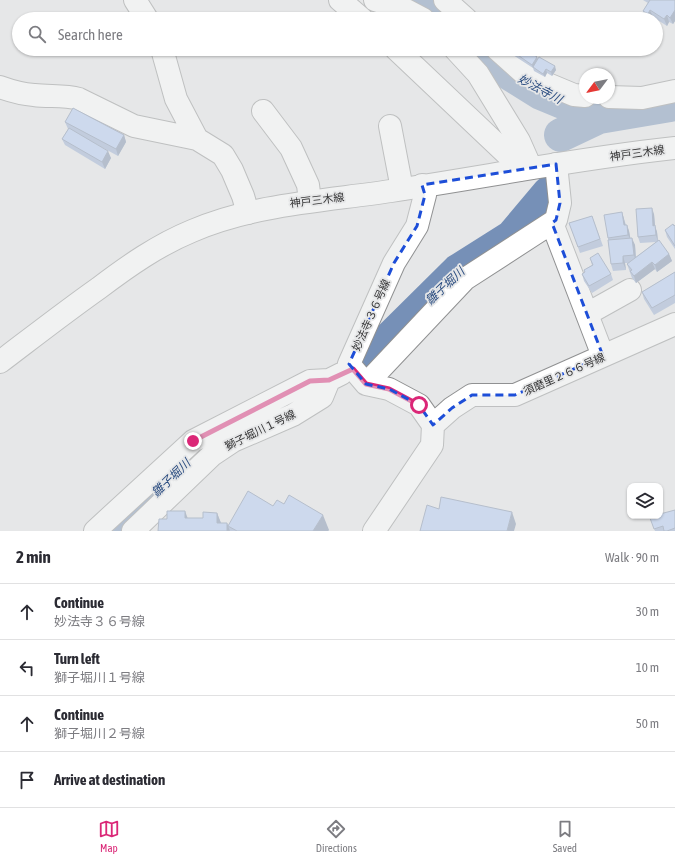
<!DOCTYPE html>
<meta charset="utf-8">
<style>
body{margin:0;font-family:"Asap Condensed","Noto Sans JP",sans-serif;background:#f2f2f3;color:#2b2b33}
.controls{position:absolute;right:12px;bottom:12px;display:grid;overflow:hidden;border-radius:8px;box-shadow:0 1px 3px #0004}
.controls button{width:36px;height:36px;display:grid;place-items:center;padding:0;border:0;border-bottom:1px solid #e1e1e2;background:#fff;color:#2b2b33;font:20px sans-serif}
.compass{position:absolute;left:579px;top:68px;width:36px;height:36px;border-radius:50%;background:#fff;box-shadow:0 1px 3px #0004;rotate:238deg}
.stop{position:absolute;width:12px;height:12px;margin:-9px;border:3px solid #db2777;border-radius:50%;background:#fff}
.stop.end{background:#db2777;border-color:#fff;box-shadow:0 1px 4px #0008}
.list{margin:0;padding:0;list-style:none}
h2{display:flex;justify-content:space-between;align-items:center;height:52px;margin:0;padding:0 16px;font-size:17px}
h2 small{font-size:13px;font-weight:400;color:#7c7c81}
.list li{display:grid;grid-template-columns:26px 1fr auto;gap:12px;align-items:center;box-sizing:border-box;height:56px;padding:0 16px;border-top:1px solid #e1e1e2}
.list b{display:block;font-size:15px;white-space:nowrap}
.list p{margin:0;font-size:13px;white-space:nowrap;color:#7c7c81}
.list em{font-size:13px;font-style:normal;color:#7c7c81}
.icon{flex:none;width:22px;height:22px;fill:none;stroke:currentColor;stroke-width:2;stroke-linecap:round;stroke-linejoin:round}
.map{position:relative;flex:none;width:675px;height:531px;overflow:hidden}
.search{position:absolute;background:#fff;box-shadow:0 1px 3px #0004;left:12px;right:12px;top:12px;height:44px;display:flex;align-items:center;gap:10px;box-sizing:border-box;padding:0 14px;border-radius:22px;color:#7c7c81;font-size:15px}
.sheet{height:276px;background:#fff}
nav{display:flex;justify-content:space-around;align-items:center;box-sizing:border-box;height:56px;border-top:1px solid #e1e1e2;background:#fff;font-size:11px;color:#7c7c81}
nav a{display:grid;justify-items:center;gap:2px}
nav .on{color:#db2777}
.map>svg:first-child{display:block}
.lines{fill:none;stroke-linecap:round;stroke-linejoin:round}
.river{stroke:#7690b7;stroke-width:34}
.street-casing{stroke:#909192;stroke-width:24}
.primary-casing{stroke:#909192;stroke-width:24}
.street{stroke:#fff;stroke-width:22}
.primary{stroke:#fff;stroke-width:22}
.wall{fill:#97acd1}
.shaded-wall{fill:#7b8caa}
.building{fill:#b0c8f3;stroke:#7b8caa}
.route{stroke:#db2777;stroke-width:5}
.marked{fill:none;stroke:#1d4ed8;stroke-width:3;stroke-dasharray:8 5;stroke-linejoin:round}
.labels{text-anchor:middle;stroke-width:3.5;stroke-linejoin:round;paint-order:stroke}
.street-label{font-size:11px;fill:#343435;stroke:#e6e7e8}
.water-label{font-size:12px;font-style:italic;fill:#2b4d81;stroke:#e6e7e8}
</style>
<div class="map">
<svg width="675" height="531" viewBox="0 0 675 531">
<rect width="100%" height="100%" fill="#e6e7e8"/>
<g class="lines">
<!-- river -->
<path class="river" d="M422 0 438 7 451 19
M483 49 504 70 541 93 599 117 670 105 675 103
M561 135 599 117
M361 367 458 271 512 237 549 193
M116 531 209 440 236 427"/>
<!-- street casing -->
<g class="street-casing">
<path id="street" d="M135 0 147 19
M340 0 362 19
M375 0 406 10 423 19
M445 0 466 19
M162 49 176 99 197 139
M396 49 510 157 519 170
M455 49 478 74 519 141 531 168
M497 49 526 75 574 95 585 96
M0 87C11 91 22 94 34 95 49 97 64 95 79 99L134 126 197 139 223 155 232 170 243 196 248 213
M609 97 642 98 675 91
M263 111 291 148 308 185 310 201
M390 126 402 189
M552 223 603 356
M587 314 630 290
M366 384 465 279 556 220 560 203 556 164
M433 425 452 408 472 395H515L675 324
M95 531 193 441 310 381 329 380
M133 531 212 455 233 441 293 415 322 397 329 380 341 374
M374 531 432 445 433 425 419 405 389 389 366 384 349 364 394 263 417 226 425 195 422 185"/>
</g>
<!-- primary casing -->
<g class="primary-casing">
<path id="primary" d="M0 362C33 337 65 312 99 288 128 266 158 245 192 231 255 204 324 201 391 191 485 177 580 158 675 148"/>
</g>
<!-- street -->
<use href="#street" class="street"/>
<!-- primary -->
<use href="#primary" class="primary"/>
</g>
<!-- wall -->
<path class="wall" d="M643 0H675V21L673 24 669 22 667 26 653 17 651 19H648L645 18 643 11 648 3Z
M512 51 537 57 538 59 556 70 552 76 547 73 545 77 534 71 533 68 513 55Z
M65 122 124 135 126 142 118 156 94 143 111 158 105 169 65 145 62 139 68 129Z
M622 212 624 219 626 225H627L629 231 630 238 635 245 636 257 656 242 640 243 638 237 654 214 655 226 657 232 658 240 669 254 672 261 657 272 655 269 636 283 632 278 627 264 629 263H625L626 270 613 271 611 264 608 240V238Z
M592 216 603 246 580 253 569 223Z
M675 225V249L667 237 665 230Z
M590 258 611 274 613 280 592 293 584 281 582 274 585 273 584 270 592 265Z
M675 272V303L654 315 644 299 642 292Z
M273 506 329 530 328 531H158L167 519 187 518H203L217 513 221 523 228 525Z
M675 510V531H655L650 518Z"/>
<!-- shaded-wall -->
<path class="shaded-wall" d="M650 10 653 17 651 19H650L648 14Z
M675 10V21L673 24 670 18Z
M667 15 669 22 667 26 664 19Z
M537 57 538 60 533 68 532 65Z
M555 66 556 70 552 76 551 72Z
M546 69 547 73 545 77 543 74Z
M124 135 126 142 118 156 116 149Z
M108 151 111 158 105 169 102 162Z
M652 208 654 214 655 226 657 232 658 242 653 226Z
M622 212 624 219 627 232 624 225Z
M627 225 629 231 631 241 628 235Z
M632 238 635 245 636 262 634 255Z
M669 254 672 261 657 272 655 265Z
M623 256 625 263 626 270 623 263Z
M652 262 655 269 636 283 634 276Z
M185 511 191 527 185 518Z
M512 512 516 524 514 531H507Z
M217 513 223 528 217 523Z
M323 515 329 530 328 531H313Z
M227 523 230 531H227Z"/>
<!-- building -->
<path class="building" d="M650 0H675V10L670 18 667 15 664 19 650 10 648 14 643 11Z
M514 49H526L537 57 532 65 512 51Z
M539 57 555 66 551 72 546 69 543 74 533 67Z
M73 108 124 135 116 149 65 122Z
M69 128 108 151 102 162 62 139Z
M652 208 653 226 655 225 656 235 638 237 636 209Z
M622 212 624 225H627L628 235 608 238 604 215Z
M592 216 600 239 578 247 569 223Z
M673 224 674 226 675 225V246L665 230Z
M632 238 634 255 623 256V263L611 264 608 240Z
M659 240 669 254 655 265 652 262 634 276 630 271 632 270 627 264Z
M598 253 611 274 589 286 582 274 585 272 584 270 593 265 590 258Z
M675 272V295L652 308 642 292Z
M248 491 273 506 277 500 284 504 289 495 323 515 313 531H237L228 526Z
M441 497 512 512 507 531H420L427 505 439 509Z
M675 510V528L667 531H664L663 526 654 529 650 518 655 516H660V514Z
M167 511H185V518H203V512L217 513V523H227V531H158L159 519H167Z"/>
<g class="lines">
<!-- route -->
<path class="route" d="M193 441 310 381 329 380 353 369 366 384 389 389 419 405"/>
</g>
<!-- marked area -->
<path d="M0 0H675V531H0ZM556 164 560 203 556 220 552 223 603 356 515 395H472L452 408 433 425 419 405 389 389 366 384 349 364 394 263 417 226 425 195 422 185Z" fill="#e6e7e8" fill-opacity=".55" fill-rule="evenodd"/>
<path class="marked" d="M556 164 560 203 556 220 552 223 603 356 515 395H472L452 408 433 425 419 405 389 389 366 384 349 364 394 263 417 226 425 195 422 185Z"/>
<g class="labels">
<!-- street labels -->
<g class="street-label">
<text transform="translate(637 153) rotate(-8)" y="4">神戸三木線</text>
<text transform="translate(317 200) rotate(-7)" y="4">神戸三木線</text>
<text transform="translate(371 315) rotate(-66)" y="4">妙法寺３６号線</text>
<text transform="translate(564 374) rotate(-24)" y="4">須磨里２６６号線</text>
<text transform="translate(260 430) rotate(-26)" y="4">獅子堀川１号線</text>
</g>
<!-- water labels -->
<g class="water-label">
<text transform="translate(540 89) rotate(28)" y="4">妙法寺川</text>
<text transform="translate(445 286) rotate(-43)" y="4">雛子堀川</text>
<text transform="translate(171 478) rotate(-44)" y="4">雛子堀川</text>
</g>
</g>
</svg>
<div class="controls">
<button><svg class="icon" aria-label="layers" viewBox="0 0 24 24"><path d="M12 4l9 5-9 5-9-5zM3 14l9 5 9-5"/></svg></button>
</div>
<svg class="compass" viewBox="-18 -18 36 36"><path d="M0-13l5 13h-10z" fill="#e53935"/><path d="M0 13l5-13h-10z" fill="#7c7c81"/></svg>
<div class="stop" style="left:419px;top:405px"></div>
<div class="stop end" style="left:193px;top:441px"></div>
<div class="search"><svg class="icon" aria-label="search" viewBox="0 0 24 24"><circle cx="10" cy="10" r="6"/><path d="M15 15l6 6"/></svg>Search here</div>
</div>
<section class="sheet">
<h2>2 min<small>Walk · 90 m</small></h2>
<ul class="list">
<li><svg class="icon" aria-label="ahead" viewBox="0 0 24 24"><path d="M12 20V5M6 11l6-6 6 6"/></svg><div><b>Continue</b><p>妙法寺３６号線</p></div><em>30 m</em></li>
<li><svg class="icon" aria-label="left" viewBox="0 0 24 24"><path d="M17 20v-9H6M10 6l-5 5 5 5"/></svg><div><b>Turn left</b><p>獅子堀川１号線</p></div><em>10 m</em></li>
<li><svg class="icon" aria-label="ahead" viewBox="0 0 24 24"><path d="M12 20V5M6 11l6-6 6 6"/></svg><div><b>Continue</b><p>獅子堀川２号線</p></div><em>50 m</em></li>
<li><svg class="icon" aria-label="arrive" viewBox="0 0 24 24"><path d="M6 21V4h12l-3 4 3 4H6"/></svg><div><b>Arrive at destination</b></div></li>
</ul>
</section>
<nav>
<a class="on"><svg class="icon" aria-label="map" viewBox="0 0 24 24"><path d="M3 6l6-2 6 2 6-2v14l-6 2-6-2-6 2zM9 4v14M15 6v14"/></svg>Map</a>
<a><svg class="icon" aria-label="directions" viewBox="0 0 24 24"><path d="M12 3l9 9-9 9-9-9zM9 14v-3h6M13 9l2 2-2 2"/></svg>Directions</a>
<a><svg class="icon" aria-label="saved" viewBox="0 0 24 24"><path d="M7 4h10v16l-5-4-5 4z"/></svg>Saved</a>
</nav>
